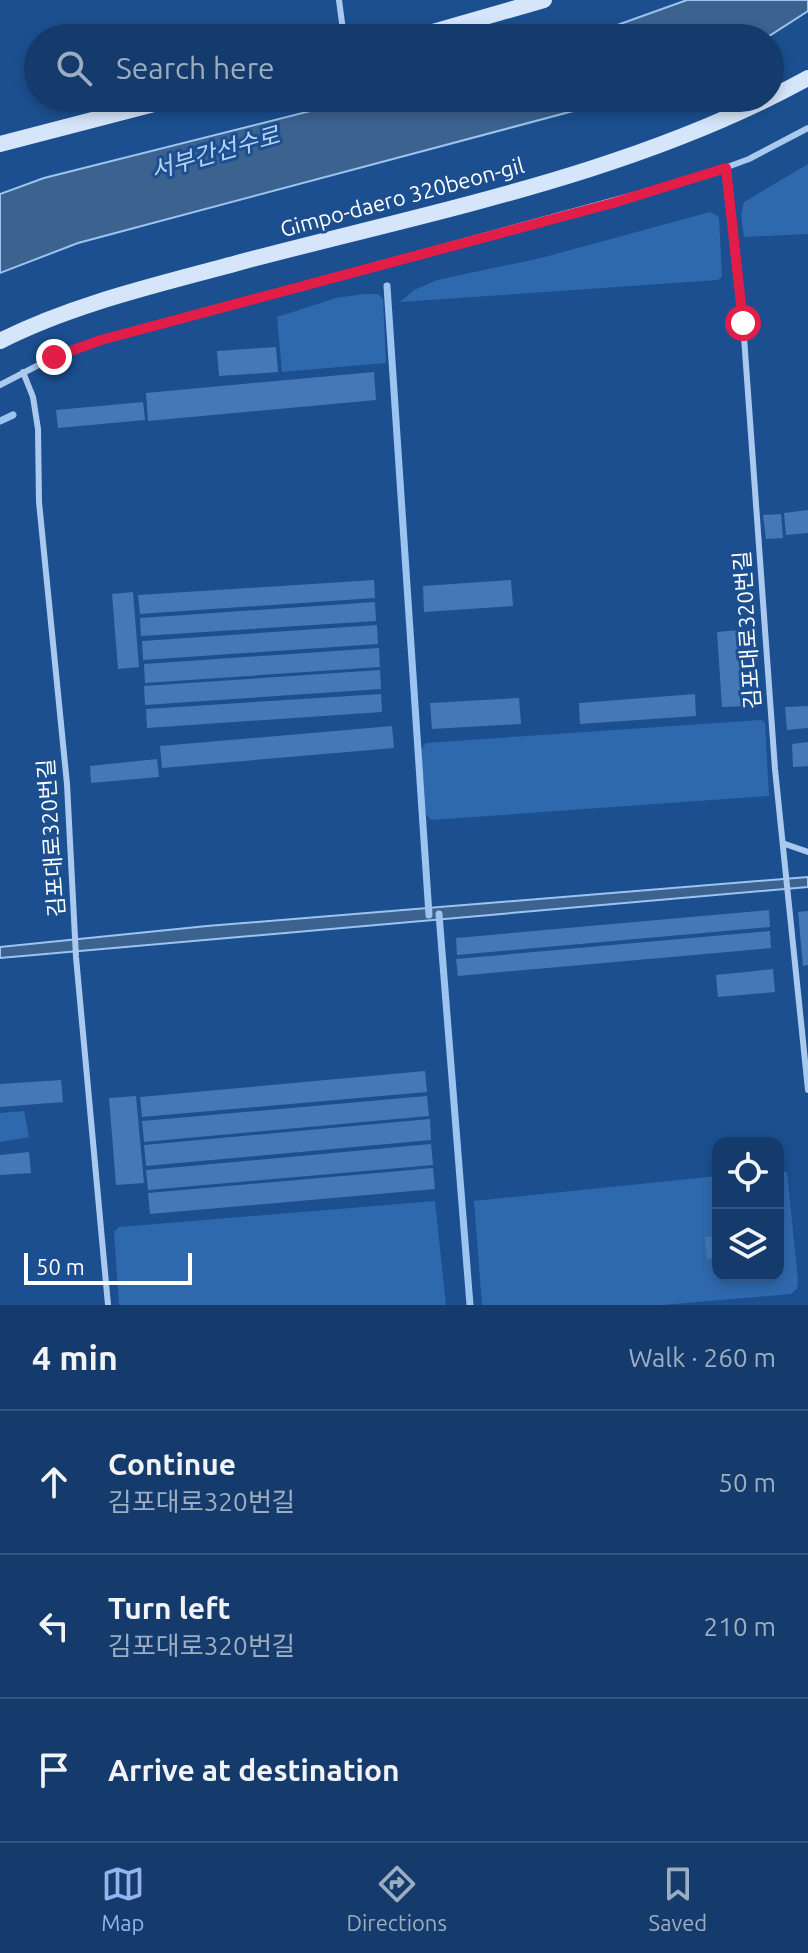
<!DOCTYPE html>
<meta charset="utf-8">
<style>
body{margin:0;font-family:Ubuntu,"Noto Sans KR",sans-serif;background:#1d4271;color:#f1f3f6}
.controls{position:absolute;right:24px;bottom:24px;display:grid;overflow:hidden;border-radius:16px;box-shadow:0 4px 12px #0003}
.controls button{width:72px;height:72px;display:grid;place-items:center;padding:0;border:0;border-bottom:2px solid #33557e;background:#143b6b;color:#f1f3f6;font:40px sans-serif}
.scale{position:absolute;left:24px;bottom:20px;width:168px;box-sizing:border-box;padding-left:8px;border:4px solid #fff;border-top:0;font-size:22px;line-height:28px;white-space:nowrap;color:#fff;-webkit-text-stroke:6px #1b4f8f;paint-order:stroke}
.stop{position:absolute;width:24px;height:24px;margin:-18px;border:6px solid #e11d48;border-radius:50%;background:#fff}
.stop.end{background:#e11d48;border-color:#fff;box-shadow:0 2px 8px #0008}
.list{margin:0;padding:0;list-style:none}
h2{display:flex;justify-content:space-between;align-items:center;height:104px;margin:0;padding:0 32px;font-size:34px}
h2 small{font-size:26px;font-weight:400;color:#9dadc1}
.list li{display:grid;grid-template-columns:52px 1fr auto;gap:24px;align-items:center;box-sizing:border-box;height:144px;padding:0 32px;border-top:2px solid #33557e}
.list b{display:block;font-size:30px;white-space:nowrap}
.list p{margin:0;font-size:26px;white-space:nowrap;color:#9dadc1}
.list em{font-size:26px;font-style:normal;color:#9dadc1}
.icon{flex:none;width:44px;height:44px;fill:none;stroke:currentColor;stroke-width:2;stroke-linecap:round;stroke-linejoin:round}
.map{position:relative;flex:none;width:808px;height:1305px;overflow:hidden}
.search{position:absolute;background:#143b6b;box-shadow:0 4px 12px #0003;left:24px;right:24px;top:24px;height:88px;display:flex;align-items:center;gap:20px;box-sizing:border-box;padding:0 28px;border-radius:44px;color:#9dadc1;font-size:30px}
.sheet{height:536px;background:#143b6b}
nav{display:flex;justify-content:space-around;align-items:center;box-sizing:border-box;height:112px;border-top:2px solid #33557e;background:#143b6b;font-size:22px;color:#9dadc1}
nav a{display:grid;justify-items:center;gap:4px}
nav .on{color:#95b2f1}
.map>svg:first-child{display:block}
.green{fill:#2e69ad}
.water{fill:#3c6290;stroke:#9cc4f0;stroke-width:2}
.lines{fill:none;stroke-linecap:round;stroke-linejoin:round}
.stream{stroke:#9cc4f0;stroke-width:7}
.building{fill:#4478b7}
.lane{stroke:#a9c9ee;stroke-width:6}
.secondary{stroke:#d6e6fa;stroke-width:16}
.route{stroke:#e11d48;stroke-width:10}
.labels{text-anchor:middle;stroke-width:6;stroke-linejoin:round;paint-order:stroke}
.street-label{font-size:22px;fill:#fff;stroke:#1b4f8f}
.water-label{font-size:24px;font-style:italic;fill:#b5d3f5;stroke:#1b4f8f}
</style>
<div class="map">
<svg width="808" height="1305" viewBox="0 0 808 1305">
<rect width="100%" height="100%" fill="#1b4f8f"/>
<!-- green -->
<path class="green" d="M808 164V234L744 237 741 215 744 202Z
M710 212 719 217 722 277 718 280 400 302 414 290 437 280 541 258Z
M363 294H378L383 299 386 363 282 372 277 317 336 298Z
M761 720 765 723 769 796 431 820 426 814 421 750 426 743Z
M24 1111 29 1137 0 1142V1113Z
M778 1170 787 1172 798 1280 797 1289 791 1294 663 1305H482L474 1201 718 1176V1275H778Z
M435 1201 446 1305H119L114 1232 119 1227Z"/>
<!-- water -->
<path class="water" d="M687 0H808V11L766 38H581Z
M362 98H622L78 243 0 273V194L44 178Z
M808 877V887L0 958V947L207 926Z"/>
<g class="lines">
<!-- stream -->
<path class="stream" d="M387 286 429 915
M0 421 13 415
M439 914 470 1305"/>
</g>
<!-- building -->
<path class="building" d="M276 347 278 372 219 376 217 351Z
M374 372 376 400 148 421 146 393Z
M143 402 145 420 58 428 56 410Z
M808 510V533L786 535 784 513Z
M781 514 783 538 766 539 763 515Z
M374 580 375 598 140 614 138 595Z
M511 580 513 606 424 612 423 586Z
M133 592 139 667 118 669 112 594Z
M375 602 376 621 141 636 140 618Z
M377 625 378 644 143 660 142 641Z
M740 630 744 706 722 707 717 632Z
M379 648 380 667 145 683 144 664Z
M380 670 381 689 145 705 144 686Z
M381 694 382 712 147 728 146 709Z
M695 694 696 716 580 724 579 703Z
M519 698 521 724 432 729 430 703Z
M808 706V728L787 730 785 707Z
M392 726 394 748 162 768 160 746Z
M808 742V766L793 767 792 744Z
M157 759 159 777 91 783 90 766Z
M769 910 770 927 457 955 456 938Z
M808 911V965L803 966 798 912Z
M770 931 771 948 458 976 456 959Z
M773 969 775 992 718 997 716 975Z
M425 1071 427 1092 142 1117 140 1097Z
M61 1080 63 1102 0 1107V1084Z
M136 1096 144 1183 116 1185 109 1098Z
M427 1096 429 1116 144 1142 142 1121Z
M430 1119 431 1140 146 1166 144 1145Z
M431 1144 433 1165 148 1190 146 1170Z
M29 1152 31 1173 0 1175V1155Z
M433 1168 435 1189 150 1214 148 1193Z
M718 1236V1258L707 1259 705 1237Z"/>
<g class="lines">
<!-- lane -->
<path class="lane" d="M339 0 344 38
M726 168 743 323 775 769 808 1090
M23 372 33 397 38 429 39 502 67 784 76 957 108 1305
M0 385 54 357 101 340 703 176 749 159 808 128
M785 844 808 852"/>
<!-- secondary -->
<path class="secondary" d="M412 38 544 0
M0 144 177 98
M0 341C75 303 161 284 241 262 433 211 633 174 808 78"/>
</g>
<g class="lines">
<!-- route -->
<path class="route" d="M54 357 101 340 613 203 726 168 743 323"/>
</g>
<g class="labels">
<!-- street labels -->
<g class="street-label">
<text transform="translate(402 197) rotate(-15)" y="8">Gimpo-daero 320beon-gil</text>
<text transform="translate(747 630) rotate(-94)" y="8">김포대로320번길</text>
<text transform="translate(51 838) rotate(-94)" y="8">김포대로320번길</text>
</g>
<!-- water labels -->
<g class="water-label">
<text transform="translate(215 153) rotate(-16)" y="8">서부간선수로</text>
</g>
</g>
</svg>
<div class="controls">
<button><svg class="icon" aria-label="locate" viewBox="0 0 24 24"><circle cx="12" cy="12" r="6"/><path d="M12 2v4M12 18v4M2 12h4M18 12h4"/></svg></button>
<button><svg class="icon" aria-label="layers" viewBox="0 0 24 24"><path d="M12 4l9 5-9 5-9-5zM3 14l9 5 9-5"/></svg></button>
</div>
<div class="scale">50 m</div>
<div class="stop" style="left:743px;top:323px"></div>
<div class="stop end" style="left:54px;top:357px"></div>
<div class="search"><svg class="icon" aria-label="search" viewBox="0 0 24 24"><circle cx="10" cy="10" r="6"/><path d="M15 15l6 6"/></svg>Search here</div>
</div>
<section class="sheet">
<h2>4 min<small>Walk · 260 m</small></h2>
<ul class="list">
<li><svg class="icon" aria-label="ahead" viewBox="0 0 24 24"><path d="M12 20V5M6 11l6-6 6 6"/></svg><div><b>Continue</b><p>김포대로320번길</p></div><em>50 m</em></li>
<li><svg class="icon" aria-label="left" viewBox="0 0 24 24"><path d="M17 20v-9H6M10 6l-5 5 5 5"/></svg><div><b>Turn left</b><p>김포대로320번길</p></div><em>210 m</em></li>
<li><svg class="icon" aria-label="arrive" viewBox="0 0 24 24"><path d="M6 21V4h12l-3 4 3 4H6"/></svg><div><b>Arrive at destination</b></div></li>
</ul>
</section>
<nav>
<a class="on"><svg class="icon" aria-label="map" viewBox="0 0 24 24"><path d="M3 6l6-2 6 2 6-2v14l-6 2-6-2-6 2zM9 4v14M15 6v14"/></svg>Map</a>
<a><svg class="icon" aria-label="directions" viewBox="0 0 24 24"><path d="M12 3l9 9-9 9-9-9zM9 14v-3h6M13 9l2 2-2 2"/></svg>Directions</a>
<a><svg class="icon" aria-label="saved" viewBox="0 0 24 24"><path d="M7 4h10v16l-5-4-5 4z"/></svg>Saved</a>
</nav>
